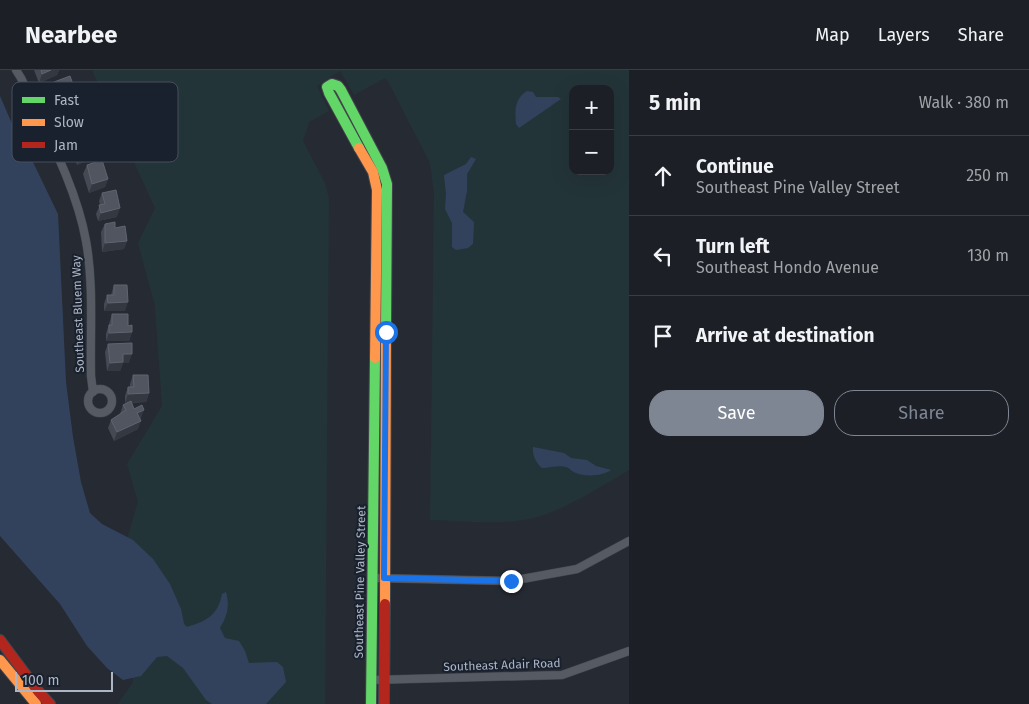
<!DOCTYPE html>
<meta charset="utf-8">
<style>
body{margin:0;font-family:"Fira Sans",sans-serif;background:#292d32;color:#f1f3f6}
.controls{position:absolute;right:15px;top:15px;display:grid;overflow:hidden;border-radius:10px;box-shadow:0 5px 20px #0002}
.controls button{width:45px;height:45px;display:grid;place-items:center;padding:0;border:0;border-bottom:1px solid #3a3e43;background:#1c2026;color:#f1f3f6;font:25px sans-serif}
.scale{position:absolute;left:15px;bottom:12px;width:98px;box-sizing:border-box;padding-left:5px;border:2px solid #aeb6c6;border-top:0;font-size:14px;line-height:18px;white-space:nowrap;color:#aeb6c6;-webkit-text-stroke:4px #19212e;paint-order:stroke}
.stop{position:absolute;width:15px;height:15px;margin:-11px;border:4px solid #1a73e8;border-radius:50%;background:#fff}
.stop.end{background:#1a73e8;border-color:#fff;box-shadow:0 1px 5px #0008}
.list{margin:0;padding:0;list-style:none}
h2{display:flex;justify-content:space-between;align-items:center;height:65px;margin:0;padding:0 20px;font-size:21px}
h2 small{font-size:16px;font-weight:400;color:#a0a3a7}
.list li{display:grid;grid-template-columns:32px 1fr auto;gap:15px;align-items:center;box-sizing:border-box;height:80px;padding:0 20px;border-top:1px solid #3a3e43}
.list b{display:block;font-size:19px;white-space:nowrap}
.list p{margin:0;font-size:16px;white-space:nowrap;color:#a0a3a7}
.list em{font-size:16px;font-style:normal;color:#a0a3a7}
.actions{display:flex;gap:10px;padding:15px 20px}
.actions a{flex:1;padding:11px 0;border:1px solid #7e8593;border-radius:20px;text-align:center;font-size:18px;color:#7e8593}
.actions .main{background:#7e8593;color:#fff}
.icon{flex:none;width:28px;height:28px;fill:none;stroke:currentColor;stroke-width:2;stroke-linecap:round;stroke-linejoin:round}
.map{position:relative;flex:none;width:629px;height:634px;overflow:hidden}
header{display:flex;align-items:center;gap:30px;box-sizing:border-box;height:70px;padding:0 25px;background:#1c2026;border-bottom:1px solid #3a3e43}
header strong{font-size:24px}
nav{display:flex;gap:28px;margin-inline-start:auto;font-size:18px}
main{display:flex}
aside{flex:1;background:#1c2026}
.map>svg:first-child{display:block}
.green{fill:#233439;fill-rule:evenodd}
.water{fill:#32425d}
.lines{fill:none;stroke-linecap:round;stroke-linejoin:round}
.street-casing{stroke:#42454c;stroke-width:9}
.fast-casing{stroke:#42454c;stroke-width:12}
.slow-casing{stroke:#42454c;stroke-width:12}
.jam-casing{stroke:#42454c;stroke-width:12}
.street{stroke:#565a62;stroke-width:8}
.fast{stroke:#63d668;stroke-width:10}
.slow{stroke:#ff974d;stroke-width:10}
.jam{stroke:#b3261e;stroke-width:10}
.wall{fill:#454953}
.shaded-wall{fill:#343841}
.building{fill:#50555f;stroke:#5f646f}
.route{stroke:#1a73e8;stroke-width:6}
.labels{text-anchor:middle;stroke-width:4;stroke-linejoin:round;paint-order:stroke}
.street-label{font-size:12px;fill:#aeb6c6;stroke:#19212e}
.key{fill:#19212e;stroke:#464e5c;stroke-width:1}
.key-label{font-size:14px;fill:#aeb6c6}
</style>
<header>
<strong>Nearbee</strong>
<nav><a>Map</a><a>Layers</a><a>Share</a></nav>
</header>
<main>
<div class="map">
<svg width="629" height="634" viewBox="0 0 629 634">
<rect width="100%" height="100%" fill="#262a33"/>
<!-- green -->
<path class="green" d="M92 0H629V400C600 417 570 437 537 447 503 456 465 451 430 450L434 124 430 93 389 13 385 8 354 25 340 1 317 16 329 41 309 52 303 71 325 113 329 129 325 634H118L133 612 127 469 138 432 127 394 162 336 155 236 138 173 155 138ZM573 19H610V101H573Z"/>
<!-- water -->
<path class="water" d="M527 21 533 22 536 27H558L561 29 519 58 516 54C515 41 514 29 527 21Z
M0 26 13 56 14 78 31 88 58 144 66 312 73 367 81 412 90 443 102 454 133 470 153 489 170 514 181 539 184 554 187 557C207 551 218 545 222 524L226 522C230 537 227 546 220 558L225 568 239 571 245 581 249 593 277 592 283 597 286 612 266 634H212L206 630 183 598 167 586 157 587 141 606 123 610 107 598 87 576 60 534 0 466Z
M471 87 476 89 467 104V121L463 142 474 152 473 174 468 178 456 180 452 177V153L445 139 446 124 444 105 466 94Z
M533 377 564 383 571 388 587 390 596 396 611 400C603 406 585 407 576 403 572 402 570 398 566 397 559 395 549 398 542 398 536 393 532 385 533 377Z"/>
<g class="lines">
<!-- street casing -->
<g class="street-casing">
<path id="street" d="M16 0 21 8C45 60 76 115 86 171 94 215 90 261 91 306L93 322
M88 331a12 12 0 1 1 24 0a12 12 0 1 1-24 0Z
M373 508 511 511 577 499 629 471
M371 610 562 605 629 581"/>
</g>
<!-- fast casing -->
<g class="fast-casing">
<path id="fast" d="M359 78 329 23 327 17 332 14 338 16 341 20 382 98 387 114 386 259
M371 634 375 288"/>
</g>
<!-- slow casing -->
<g class="slow-casing">
<path id="slow" d="M359 78 373 102 377 120 375 288
M385 534 386 259
M0 590 36 634"/>
</g>
<!-- jam casing -->
<g class="jam-casing">
<path id="jam" d="M0 570 38 621 50 634
M384 634 385 534"/>
</g>
<!-- street -->
<use href="#street" class="street"/>
<!-- fast -->
<use href="#fast" class="fast"/>
<!-- slow -->
<use href="#slow" class="slow"/>
<!-- jam -->
<use href="#jam" class="jam"/>
</g>
<!-- wall -->
<path class="wall" d="M34 0H59L57 5 39 13Z
M54 12 77 31 52 40 50 34 53 25 51 21Z
M67 39 91 57 65 68 62 61 65 52 63 47Z
M75 68 91 71 98 79 95 87 77 95 72 76Z
M87 95 108 109 105 117 89 123 83 104Z
M102 123 117 147 98 151 96 144 100 135 99 131Z
M105 154 115 158 127 171 124 179 102 182 101 162Z
M114 215 125 241H104V234L107 225H111Z
M112 244 128 256 132 262 129 271H106V264Z
M108 274 129 293H123L120 301H107L105 282Z
M133 305 149 323 146 332 131 333 134 339 141 348 140 349 138 359 114 371 108 358 111 350 120 344 123 335 128 333H125V326L128 317H130V314Z"/>
<!-- shaded-wall -->
<path class="shaded-wall" d="M51 0H59L57 5 39 13 42 4Z
M80 22 77 31 52 40 55 32Z
M94 48 91 57 65 68 68 59Z
M98 79 95 87 77 95 81 86Z
M108 109 105 117 89 123 92 114Z
M120 138 117 147 98 151 101 143Z
M127 171 124 179 102 182 105 173Z
M128 232 125 241H104L108 233Z
M132 262 129 271H106L109 263Z
M123 284H132L129 293H123L120 301H107L110 293Z
M149 323 146 332 125 333 128 324Z
M144 340 141 348 134 352 137 343Z
M141 351 138 359 114 371 117 362Z"/>
<!-- building -->
<path class="building" d="M41 0H51L42 4Z
M70 6 74 17 77 16 80 22 55 32 53 25 59 23 54 12Z
M102 90 108 109 92 114 87 95Z
M116 120 120 138 101 143 99 135 105 134 102 123Z
M115 152V158L125 156 127 171 105 173V154Z
M114 215H127L128 232 108 233 107 225H114Z
M112 244H128V256L132 255V262L109 263V255H112Z
M132 273V284H123V292L110 293 108 274Z
M133 305H148L149 323 128 324V317H134Z
M131 331 134 339 142 335 144 340 137 343 141 351 117 362 111 350 126 340 123 335Z"/>
<g class="lines">
<!-- route -->
<path class="route" d="M386 262 384 508 511 511"/>
</g>
<g class="labels">
<!-- street labels -->
<g class="street-label">
<text transform="translate(78 244) rotate(-92)" y="4">Southeast Bluem Way</text>
<text transform="translate(360 512) rotate(-89)" y="4">Southeast Pine Valley Street</text>
<text transform="translate(502 595) rotate(-2)" y="4">Southeast Adair Road</text>
</g>
</g>
<!-- legend -->
<rect x="12" y="12" width="166" height="80" rx="8" class="key"/>
<rect x="22" y="27" width="23" height="6" fill="#63d668"/>
<rect x="22" y="49" width="23" height="7" fill="#ff974d"/>
<rect x="22" y="72" width="23" height="6" fill="#b3261e"/>
<g class="key-label">
<text x="54" y="35">Fast</text>
<text x="54" y="57">Slow</text>
<text x="54" y="80">Jam</text>
</g>
</svg>
<div class="controls">
<button>+</button>
<button>−</button>
</div>
<div class="scale">100 m</div>
<div class="stop" style="left:386px;top:262px"></div>
<div class="stop end" style="left:511px;top:511px"></div>
</div>
<aside>
<h2>5 min<small>Walk · 380 m</small></h2>
<ul class="list">
<li><svg class="icon" aria-label="ahead" viewBox="0 0 24 24"><path d="M12 20V5M6 11l6-6 6 6"/></svg><div><b>Continue</b><p>Southeast Pine Valley Street</p></div><em>250 m</em></li>
<li><svg class="icon" aria-label="left" viewBox="0 0 24 24"><path d="M17 20v-9H6M10 6l-5 5 5 5"/></svg><div><b>Turn left</b><p>Southeast Hondo Avenue</p></div><em>130 m</em></li>
<li><svg class="icon" aria-label="arrive" viewBox="0 0 24 24"><path d="M6 21V4h12l-3 4 3 4H6"/></svg><div><b>Arrive at destination</b></div></li>
</ul>
<div class="actions"><a class="main">Save</a><a>Share</a></div>
</aside>
</main>
